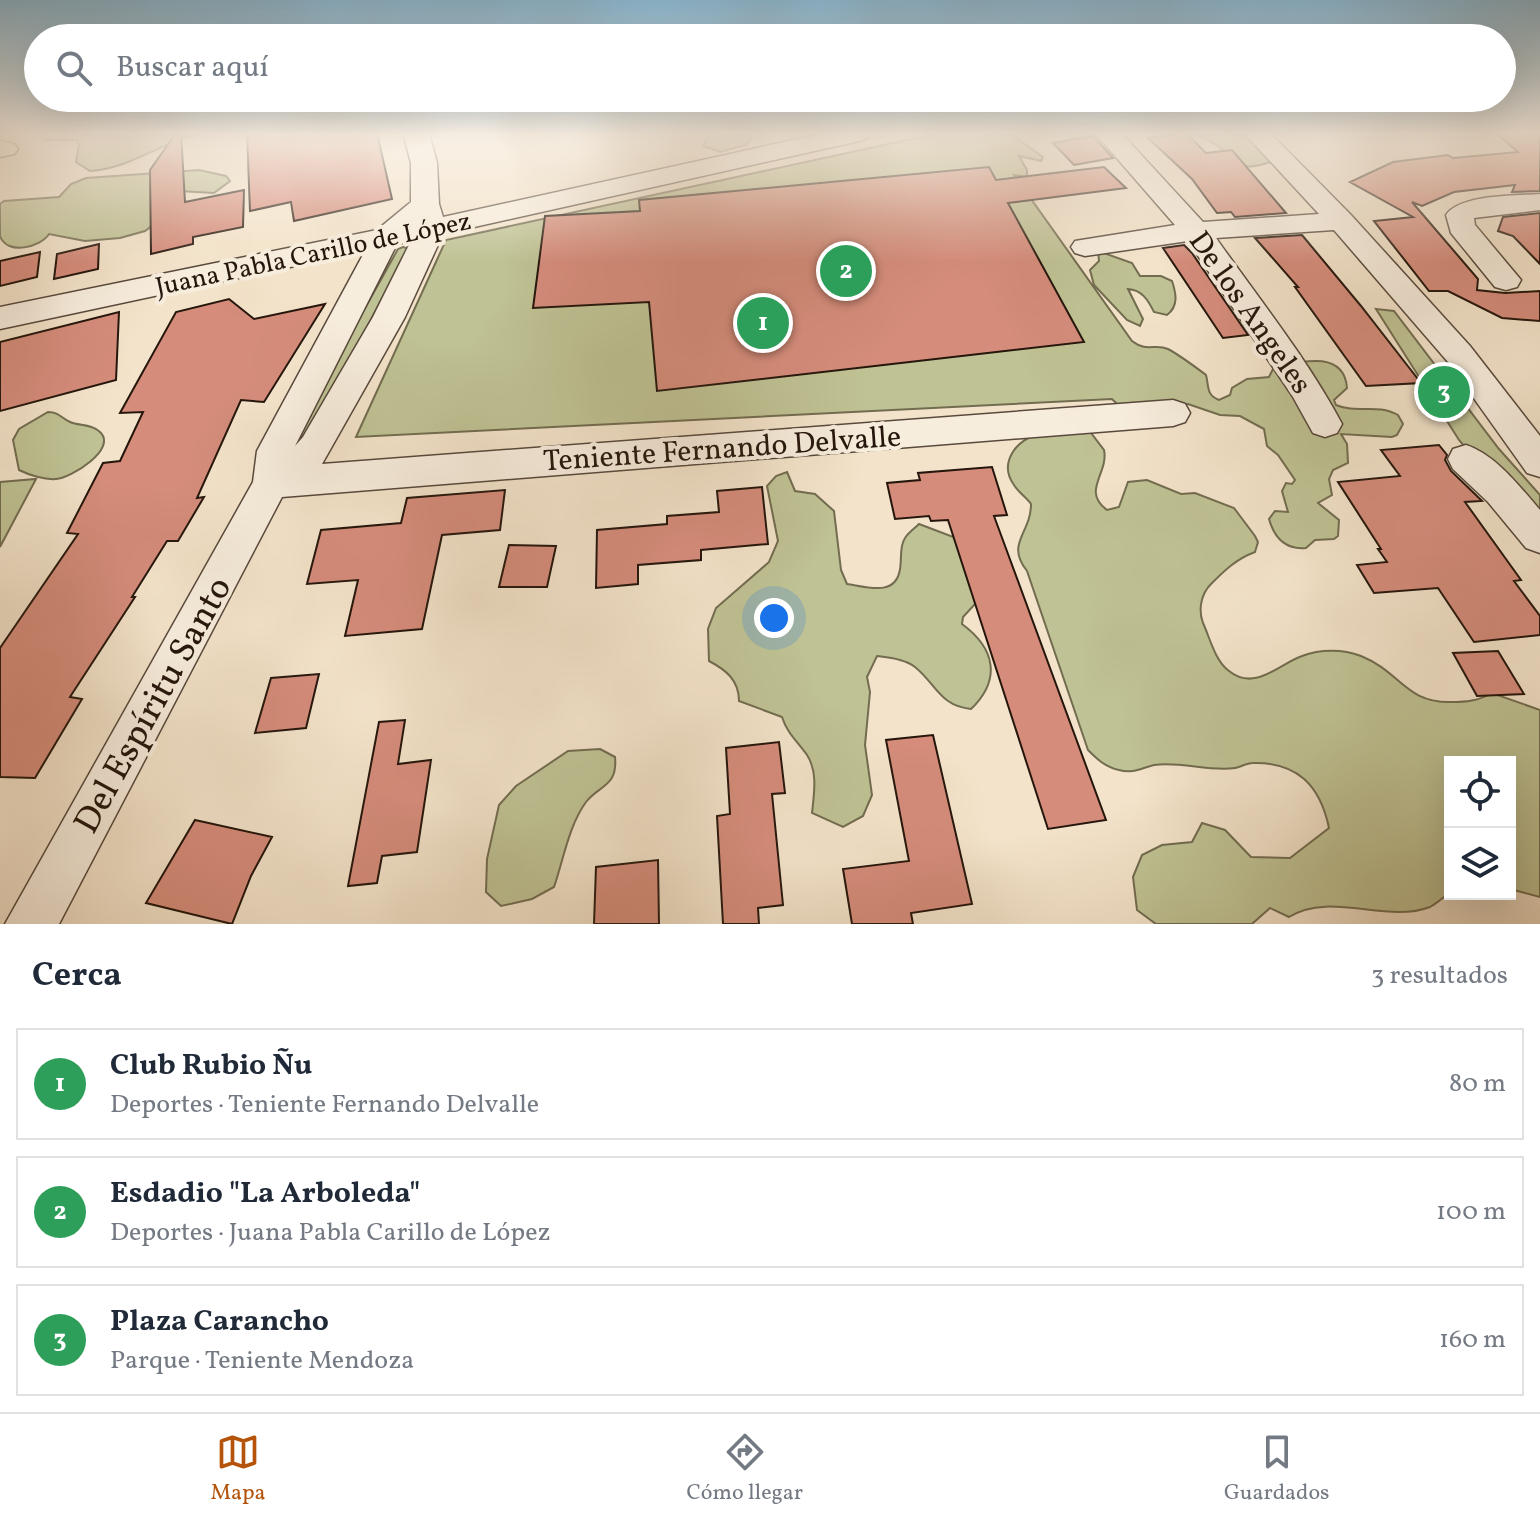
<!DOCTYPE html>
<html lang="es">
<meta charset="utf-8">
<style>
body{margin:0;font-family:Vollkorn,serif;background:#f6f6f7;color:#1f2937}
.controls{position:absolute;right:24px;bottom:24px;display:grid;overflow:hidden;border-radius:0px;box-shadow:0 8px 32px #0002}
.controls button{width:72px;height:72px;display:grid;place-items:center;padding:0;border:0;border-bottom:2px solid #e0e1e3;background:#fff;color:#1f2937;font:40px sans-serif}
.you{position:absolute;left:774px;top:618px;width:28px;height:28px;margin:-20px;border:6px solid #fff;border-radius:50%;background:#1a73e8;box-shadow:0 0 0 12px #1a73e833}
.badge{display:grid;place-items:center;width:52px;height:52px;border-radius:50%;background:#b45309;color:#fff;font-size:26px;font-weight:700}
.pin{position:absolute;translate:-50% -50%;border:4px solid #fff;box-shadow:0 2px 8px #0006}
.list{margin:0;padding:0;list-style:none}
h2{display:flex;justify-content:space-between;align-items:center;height:104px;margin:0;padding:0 32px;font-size:34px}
h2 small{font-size:26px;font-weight:400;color:#747a83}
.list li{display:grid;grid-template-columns:52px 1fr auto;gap:24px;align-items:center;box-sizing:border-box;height:112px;margin:0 16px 16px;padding:0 16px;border:2px solid #e0e1e3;border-radius:0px}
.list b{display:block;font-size:30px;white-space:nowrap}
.list p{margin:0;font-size:26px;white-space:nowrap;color:#747a83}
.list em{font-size:26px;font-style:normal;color:#747a83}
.icon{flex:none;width:44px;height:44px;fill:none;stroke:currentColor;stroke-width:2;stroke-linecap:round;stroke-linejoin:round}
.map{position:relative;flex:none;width:1540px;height:924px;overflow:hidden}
.search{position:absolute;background:#fff;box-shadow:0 8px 32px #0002;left:24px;right:24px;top:24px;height:88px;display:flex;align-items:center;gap:20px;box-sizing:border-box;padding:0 28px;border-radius:44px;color:#747a83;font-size:30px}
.sheet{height:488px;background:#fff}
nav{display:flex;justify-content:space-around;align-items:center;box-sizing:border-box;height:112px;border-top:2px solid #e0e1e3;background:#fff;font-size:22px;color:#747a83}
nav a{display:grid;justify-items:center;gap:4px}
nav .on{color:#b45309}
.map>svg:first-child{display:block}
.green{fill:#bfc294;stroke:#726c50;stroke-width:2}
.building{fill:#d58c7b;stroke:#25160c;stroke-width:2}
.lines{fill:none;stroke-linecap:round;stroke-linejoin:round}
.minor-casing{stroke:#58493c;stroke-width:3}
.minor{fill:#f7eddd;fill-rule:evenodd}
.labels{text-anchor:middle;stroke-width:8;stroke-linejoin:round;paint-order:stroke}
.far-street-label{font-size:26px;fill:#25160c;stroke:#f7eddd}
.street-label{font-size:30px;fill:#25160c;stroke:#f7eddd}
.near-street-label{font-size:36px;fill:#25160c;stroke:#f7eddd}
</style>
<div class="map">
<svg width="1540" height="924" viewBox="0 0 1540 924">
<rect width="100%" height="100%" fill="#f3e3ca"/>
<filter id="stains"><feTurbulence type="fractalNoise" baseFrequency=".0025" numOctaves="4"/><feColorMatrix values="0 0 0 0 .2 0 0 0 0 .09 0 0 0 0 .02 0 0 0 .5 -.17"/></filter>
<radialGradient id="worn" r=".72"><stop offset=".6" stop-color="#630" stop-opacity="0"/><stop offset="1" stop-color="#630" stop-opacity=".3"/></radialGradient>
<!-- green -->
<path class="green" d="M40 133H204C163 140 133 168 90 171L76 162 79 145 77 140H46Z
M710 133H748L751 138 746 145 720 152 703 146Z
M939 133H984L987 137V133H1014L1015 137 1043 157 1041 161 1019 156 1027 170V177L1014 175 1132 341C1148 353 1154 343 1168 349 1181 356 1194 366 1206 375 1209 386 1206 395 1219 400L1230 395 1232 388 1247 379 1269 377 1274 367C1299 362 1344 349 1347 388L1334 400 1336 405C1356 414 1377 403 1398 415L1403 424 1397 435 1392 437 1341 434 1347 444 1348 463 1333 470 1329 479 1332 495 1318 503 1339 520 1338 536 1334 539 1315 540 1306 548C1285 550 1274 537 1269 519L1275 511 1288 512 1282 491 1286 483 1292 484 1295 480 1278 455 1267 446 1264 429 1240 416 1220 415 1188 404 1119 406 1112 399 356 437 446 240Z
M1193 133C1230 133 1251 127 1273 161 1236 174 1243 162 1216 145 1209 140 1200 137 1193 133Z
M199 170 226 176 230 181 214 193 179 191 158 221 145 231 120 238 85 241 49 234C41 247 7 256 0 236 0 227 0 213 0 204L4 201 59 197 71 184 86 178Z
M403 247 409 249 300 451 286 450 398 249Z
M1098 251 1132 263 1140 276H1161L1172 281C1176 293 1179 306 1167 315L1154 312C1148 300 1142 290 1128 289L1143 319 1140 326 1127 320 1094 285 1090 270 1099 261Z
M1376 309 1394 311 1499 449 1540 495V513L1488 475 1459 440Z
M48 412C59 412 61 418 70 422 79 426 92 424 100 432 118 449 71 478 56 479 45 480 29 475 19 470L13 440 19 429Z
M1078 431 1091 433 1104 450C1109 473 1081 491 1107 510L1119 507 1128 482 1147 480 1181 494 1195 493 1234 508 1255 536 1258 542 1255 552C1236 559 1224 571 1211 584 1201 594 1198 610 1203 623 1210 638 1215 661 1229 671 1255 692 1279 664 1302 656 1320 649 1343 649 1361 656 1401 672 1405 703 1451 702 1466 702 1478 701 1492 693L1540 710V897L1510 889V762H1450V892C1444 897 1437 903 1430 907 1386 924 1331 891 1289 917L1270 908 1252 924H1156L1137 910 1133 877 1142 855 1162 845 1192 842 1202 823 1225 830 1251 857 1290 858 1329 828C1320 785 1297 762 1253 763 1246 763 1241 767 1235 768 1209 772 1181 761 1154 765 1141 768 1133 774 1119 770 1105 767 1097 759 1088 750L1027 571C1005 543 1031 534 1031 504 1026 497 1018 492 1014 485 998 463 1017 438 1040 434 1053 432 1066 432 1078 431Z
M787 472 795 491 815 494 834 511 841 570 847 584C867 587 896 597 900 569 902 559 899 547 905 538 908 533 915 528 919 524L956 538 976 603 963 617 962 624C996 649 1001 680 971 709 940 706 936 684 915 667 905 659 890 658 877 656L867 677 870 692 865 745 872 795 863 816 843 827 812 813C814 794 818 772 807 755 797 741 787 733 782 717L739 701C739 680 726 670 709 661L708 629 716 608 769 562 778 541 767 486 776 476Z
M36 479 0 547V482Z
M600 749 615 757C618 787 599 785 586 802 569 825 563 861 554 887L532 899 501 906 486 892 487 859 499 805 516 786 568 751Z"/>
<!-- building -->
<path class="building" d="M176 133H181L185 202 244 190 243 227 193 237V244L151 254 150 170Z
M247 133H377L392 199 294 221 291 202 250 211Z
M1186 133 1206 153 1232 150 1286 213 1235 217 1231 212 1217 213 1192 179 1148 138Z
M1496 133H1540V191L1512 192 1515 185 1454 192 1422 206 1412 202 1478 279 1477 290 1505 293 1540 291V321L1502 318 1448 291H1429L1374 221 1413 217 1350 182 1393 162 1448 155 1453 158 1518 152Z
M1093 136 1113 158 1074 165 1053 143Z
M989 167 996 180 1104 167 1126 188 1008 203 1084 342 657 391 649 302 533 308 545 216 640 211 639 200Z
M1540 213V264L1513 236 1498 231 1503 217Z
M1302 235 1361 306 1421 383 1366 386 1295 287H1298L1255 238Z
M99 244 98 269 54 279 57 254Z
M1184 245 1192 253 1248 335 1223 338 1163 248Z
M40 252 37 277 0 286V261Z
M229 299 254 319 325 304 264 402 241 400 197 498 204 497 178 541H167L132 597H135L70 697 82 699 35 778 0 777V648L78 534 67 533 103 463 120 461 143 412 120 413 176 312Z
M119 312 116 380 0 411V342Z
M1439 445 1447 455 1445 460 1451 471 1482 501 1465 502 1521 580 1514 581 1540 616V635L1474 642 1438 588 1374 593 1357 565 1387 562 1378 549H1381L1338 482 1400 476 1381 450Z
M992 467 1007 515 994 516 1106 820 1048 829 948 520 931 521 929 516 895 519 887 483 920 480 918 473Z
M762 487 768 544 701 550V560L638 565V584L596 588 597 530 667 524V516L719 512 717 491Z
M505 490 500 530 442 535 422 629 345 636 358 580 307 584 321 530 401 523 407 498Z
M509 545 556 546 547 587H499Z
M1498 651 1524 694 1477 696 1453 653Z
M319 674 306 728 255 733 271 678Z
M405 720 398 764 431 760 417 852 382 856 377 883 348 886 379 722Z
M933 735 972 904 911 913 913 924H852L843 869 909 861 886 740Z
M779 742 785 793 772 794 783 905 758 908 759 924H723L717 816 730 814 726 748Z
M195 820 272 837 251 876 232 924 146 903Z
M658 860 659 924H594L596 867Z"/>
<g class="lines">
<!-- minor casing -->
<g class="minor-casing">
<path id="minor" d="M403 133H429L437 163 439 204 443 217 825 133H871L868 138 859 141 443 234 405 317 322 464 1173 400 1185 404 1190 413 1185 422 1173 426 282 497 59 924H5L253 482 257 451 365 251 0 329V307L377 230 411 202V163ZM411 241 373 317 303 437 295 446 397 244Z
M1095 133H1121L1203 222 1319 214 1244 133H1270L1351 215 1470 346 1540 436V477L1527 473 1448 362 1334 230 1216 238C1259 299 1307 358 1342 424L1337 433 1325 437 1313 433 1293 397 1188 241 1085 256 1075 253 1071 247 1075 241 1175 225Z
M0 141 14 144 18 149 14 154 0 157Z
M1540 194V210L1474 218 1475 225 1521 280 1517 287 1506 290 1495 287 1451 233 1446 215C1460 194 1516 196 1540 194Z
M1466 445C1496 455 1520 487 1540 510V553L1526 548 1488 502 1453 469 1448 459 1453 449Z"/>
</g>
<!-- minor -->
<use href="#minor" class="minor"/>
</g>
<!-- sky -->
<linearGradient id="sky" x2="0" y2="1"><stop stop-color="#89b8d4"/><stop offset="0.51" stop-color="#faf2e7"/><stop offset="1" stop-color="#faf2e7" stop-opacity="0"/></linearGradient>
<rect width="1540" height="262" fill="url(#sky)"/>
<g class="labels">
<!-- far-street labels -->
<g class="far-street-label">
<text transform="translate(313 253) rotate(-12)" y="9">Juana Pabla Carillo de López</text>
</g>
<!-- street labels -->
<g class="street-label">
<text transform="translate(1251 312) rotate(55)" y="10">De los Angeles</text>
<text transform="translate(722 448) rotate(-4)" y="10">Teniente Fernando Delvalle</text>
</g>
<!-- near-street labels -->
<g class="near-street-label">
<text transform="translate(151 704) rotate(-61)" y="13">Del Espíritu Santo</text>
</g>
</g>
<rect width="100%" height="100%" filter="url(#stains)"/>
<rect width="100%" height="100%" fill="url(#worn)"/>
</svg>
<div class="controls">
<button><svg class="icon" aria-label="locate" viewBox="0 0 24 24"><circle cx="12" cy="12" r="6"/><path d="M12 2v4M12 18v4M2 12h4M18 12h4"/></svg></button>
<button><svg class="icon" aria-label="layers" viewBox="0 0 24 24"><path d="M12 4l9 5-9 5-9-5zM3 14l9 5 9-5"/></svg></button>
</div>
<div class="you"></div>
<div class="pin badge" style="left:763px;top:323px;background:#2e9e5b">1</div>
<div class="pin badge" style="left:846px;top:271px;background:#2e9e5b">2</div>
<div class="pin badge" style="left:1444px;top:392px;background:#2e9e5b">3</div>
<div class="search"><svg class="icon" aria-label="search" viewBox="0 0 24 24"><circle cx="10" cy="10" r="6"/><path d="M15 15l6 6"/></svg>Buscar aquí</div>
</div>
<section class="sheet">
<h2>Cerca<small>3 resultados</small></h2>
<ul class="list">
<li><span class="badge" style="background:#2e9e5b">1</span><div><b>Club Rubio Ñu</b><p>Deportes · Teniente Fernando Delvalle</p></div><em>80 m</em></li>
<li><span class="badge" style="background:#2e9e5b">2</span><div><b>Esdadio &quot;La Arboleda&quot;</b><p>Deportes · Juana Pabla Carillo de López</p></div><em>100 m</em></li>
<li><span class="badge" style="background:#2e9e5b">3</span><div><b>Plaza Carancho</b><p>Parque · Teniente Mendoza</p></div><em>160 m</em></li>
</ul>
</section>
<nav>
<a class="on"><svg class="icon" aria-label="map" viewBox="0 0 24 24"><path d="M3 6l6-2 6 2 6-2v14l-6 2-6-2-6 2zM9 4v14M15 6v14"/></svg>Mapa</a>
<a><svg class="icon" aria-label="directions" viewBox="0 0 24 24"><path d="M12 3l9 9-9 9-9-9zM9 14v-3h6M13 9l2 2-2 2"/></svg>Cómo llegar</a>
<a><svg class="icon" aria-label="saved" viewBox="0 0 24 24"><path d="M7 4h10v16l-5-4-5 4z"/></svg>Guardados</a>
</nav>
